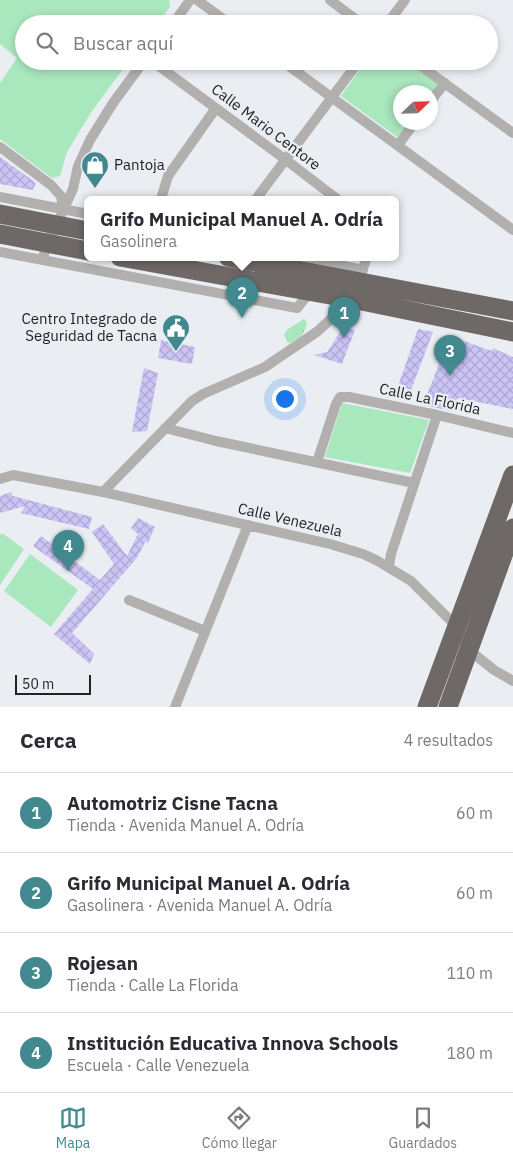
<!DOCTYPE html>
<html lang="es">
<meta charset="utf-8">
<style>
body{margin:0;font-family:"IBM Plex Sans",sans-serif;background:#f2f2f3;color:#2b2b33}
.compass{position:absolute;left:393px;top:85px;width:45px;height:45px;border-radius:50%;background:#fff;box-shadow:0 2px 8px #0003;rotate:67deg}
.scale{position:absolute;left:15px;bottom:12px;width:76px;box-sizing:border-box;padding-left:5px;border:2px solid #212324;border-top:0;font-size:14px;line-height:18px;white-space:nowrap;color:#212324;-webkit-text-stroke:4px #eaeef2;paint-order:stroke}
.you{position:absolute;left:284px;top:398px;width:18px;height:18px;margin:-12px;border:4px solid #fff;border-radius:50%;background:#1a73e8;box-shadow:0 0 0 8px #1a73e833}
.badge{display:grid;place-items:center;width:32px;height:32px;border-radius:50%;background:#41898e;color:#fff;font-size:16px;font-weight:700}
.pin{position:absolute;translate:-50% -41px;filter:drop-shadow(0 1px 2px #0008)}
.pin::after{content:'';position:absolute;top:26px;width:18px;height:15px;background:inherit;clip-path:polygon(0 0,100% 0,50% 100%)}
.popup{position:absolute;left:84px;top:196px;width:315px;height:65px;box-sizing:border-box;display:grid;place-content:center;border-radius:8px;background:#fff;filter:drop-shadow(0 1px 4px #0005);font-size:16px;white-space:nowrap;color:#7c7c81}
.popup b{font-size:19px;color:#2b2b33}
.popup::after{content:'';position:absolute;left:50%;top:100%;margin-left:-10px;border:10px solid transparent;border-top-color:#fff}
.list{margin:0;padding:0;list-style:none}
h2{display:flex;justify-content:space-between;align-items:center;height:65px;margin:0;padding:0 20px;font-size:21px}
h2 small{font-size:16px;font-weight:400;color:#7c7c81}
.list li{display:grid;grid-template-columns:32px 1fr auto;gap:15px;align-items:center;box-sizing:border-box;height:80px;padding:0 20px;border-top:1px solid #e1e1e2}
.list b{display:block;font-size:19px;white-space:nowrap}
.list p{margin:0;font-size:16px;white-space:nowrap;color:#7c7c81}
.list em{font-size:16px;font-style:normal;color:#7c7c81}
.icon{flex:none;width:28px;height:28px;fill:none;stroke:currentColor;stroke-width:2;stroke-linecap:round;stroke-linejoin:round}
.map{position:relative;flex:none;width:513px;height:707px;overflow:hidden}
.search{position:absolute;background:#fff;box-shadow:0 2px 8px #0003;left:15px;right:15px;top:15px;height:55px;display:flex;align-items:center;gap:12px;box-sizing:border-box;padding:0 18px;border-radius:28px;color:#7c7c81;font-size:19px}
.sheet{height:385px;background:#fff}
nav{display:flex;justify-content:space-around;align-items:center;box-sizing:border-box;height:70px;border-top:1px solid #e1e1e2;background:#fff;font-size:14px;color:#7c7c81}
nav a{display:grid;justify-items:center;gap:2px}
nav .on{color:#41898e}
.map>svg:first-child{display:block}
.grass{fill:url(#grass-tufts)}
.park{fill:#a9e7bd}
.building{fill:url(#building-cross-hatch)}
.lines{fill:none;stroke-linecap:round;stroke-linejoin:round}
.street{stroke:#b2b0af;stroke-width:10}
.highway{stroke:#6e6967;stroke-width:19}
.labels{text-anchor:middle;stroke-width:4.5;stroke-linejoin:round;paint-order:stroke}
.street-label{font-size:15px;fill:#212324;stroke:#eaeef2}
.poi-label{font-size:15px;fill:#212324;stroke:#eaeef2;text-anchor:start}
</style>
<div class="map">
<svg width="513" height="707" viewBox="0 0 513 707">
<defs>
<pattern id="grass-tufts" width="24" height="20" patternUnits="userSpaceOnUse" patternTransform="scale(1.25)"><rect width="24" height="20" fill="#a9e7bd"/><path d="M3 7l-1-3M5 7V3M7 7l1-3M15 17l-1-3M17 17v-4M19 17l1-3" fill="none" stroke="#91c6a2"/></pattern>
<pattern id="building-cross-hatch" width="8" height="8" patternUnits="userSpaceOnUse" patternTransform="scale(1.25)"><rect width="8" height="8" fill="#cbc4f5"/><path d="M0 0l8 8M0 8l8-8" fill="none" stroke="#aea8d2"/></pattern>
</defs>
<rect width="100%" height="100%" fill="#eaeef2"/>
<!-- grass -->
<path class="grass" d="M304 319 307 323C306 333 297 341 288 343L284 335 288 329Z"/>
<!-- park -->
<path class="park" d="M0 0H169L170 7 157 24H24V61H129L90 114 67 152 60 176 52 178 0 139V83L17 58 0 44Z
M366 61H406L438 84 431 94 430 92H400V122L409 123 397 137 341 96Z
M342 403 429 420 410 473 325 457Z
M2 533 24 549 0 585V535Z
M30 554 78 590 51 627 4 591Z"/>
<!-- building -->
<path class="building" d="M0 157 36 183 33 190 0 184Z
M343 326 355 330 342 364 314 355 327 352 332 345Z
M418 329 433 332 411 390 398 386Z
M450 336 492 351 493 348 513 357V409L458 398 452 411 423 405Z
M161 340 195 347 192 364 158 358Z
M144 368 158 373 147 431 132 432Z
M11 492 13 496 92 517 89 529 21 513 25 506 0 513V496Z
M138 518 155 527 148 543 146 541 136 559 72 633 94 654 90 664 54 634 93 589 33 546 41 536 100 580 114 564 92 532 103 524 127 556 138 534 131 528Z"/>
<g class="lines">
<!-- street -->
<path class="street" d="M197 0 230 24
M330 0 362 24
M173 24 190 0
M387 24 405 0
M152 61 286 160 337 199
M282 61 513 230
M414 61 513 133
M430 102 445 83
M398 145 415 122
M0 147 51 185 61 196 63 209
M0 197 88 214
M161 199 168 176 216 108
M256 199 359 61
M0 252 297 308 310 292
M300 257 363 270
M42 260 48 243 73 189 78 166 90 140 113 103 144 61
M165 428 216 441 414 483
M317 462 336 404 340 397H349L437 415 513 433
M0 479 13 475 103 492 330 544 363 554 376 560 411 581 457 627 469 650 494 670 513 681
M103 492 192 401 203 394 265 367 318 331 352 299 367 257
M389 566 391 554 437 415
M129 600 205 631
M175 707 248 525"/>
<!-- highway -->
<path class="highway" d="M0 214 88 231
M0 234 88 251
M120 257 352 299 513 332
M228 257 513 311
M427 707 513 475
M448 707 513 528"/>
</g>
<!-- icons -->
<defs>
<g id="shop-pin" transform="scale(1.4375)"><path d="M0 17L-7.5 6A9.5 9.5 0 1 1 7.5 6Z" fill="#41898e" stroke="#eaeef2"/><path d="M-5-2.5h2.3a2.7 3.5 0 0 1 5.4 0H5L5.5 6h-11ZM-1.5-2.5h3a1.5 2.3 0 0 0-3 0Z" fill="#fff"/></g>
<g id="civic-pin" transform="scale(1.4375)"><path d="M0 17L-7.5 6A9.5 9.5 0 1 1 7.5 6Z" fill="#41898e" stroke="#eaeef2"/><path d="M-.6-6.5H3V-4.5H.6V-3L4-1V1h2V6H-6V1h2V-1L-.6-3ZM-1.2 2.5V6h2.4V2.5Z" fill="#fff"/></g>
</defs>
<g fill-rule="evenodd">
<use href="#shop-pin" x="95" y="165"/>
<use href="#civic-pin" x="176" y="328"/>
</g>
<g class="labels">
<!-- street labels -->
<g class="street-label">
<text transform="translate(266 127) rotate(37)" y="5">Calle Mario Centore</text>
<text transform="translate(430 399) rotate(12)" y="5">Calle La Florida</text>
<text transform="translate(290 520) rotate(13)" y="5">Calle Venezuela</text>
</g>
<!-- poi labels -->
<g class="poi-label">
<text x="114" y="170">Pantoja</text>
<text x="157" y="324" text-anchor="end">Centro Integrado de<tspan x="157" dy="17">Seguridad de Tacna</tspan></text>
</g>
</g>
</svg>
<svg class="compass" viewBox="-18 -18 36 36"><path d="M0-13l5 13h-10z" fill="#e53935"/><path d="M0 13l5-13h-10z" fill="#7c7c81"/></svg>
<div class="scale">50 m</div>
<div class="you"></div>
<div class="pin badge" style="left:344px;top:338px">1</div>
<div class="pin badge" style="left:242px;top:318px">2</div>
<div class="popup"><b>Grifo Municipal Manuel A. Odría</b>Gasolinera</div>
<div class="pin badge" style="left:450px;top:376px">3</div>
<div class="pin badge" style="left:68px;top:571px">4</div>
<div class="search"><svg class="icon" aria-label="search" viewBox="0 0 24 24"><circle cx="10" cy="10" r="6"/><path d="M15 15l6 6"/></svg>Buscar aquí</div>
</div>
<section class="sheet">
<h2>Cerca<small>4 resultados</small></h2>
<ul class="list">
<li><span class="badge">1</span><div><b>Automotriz Cisne Tacna</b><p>Tienda · Avenida Manuel A. Odría</p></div><em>60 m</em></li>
<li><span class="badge">2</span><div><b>Grifo Municipal Manuel A. Odría</b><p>Gasolinera · Avenida Manuel A. Odría</p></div><em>60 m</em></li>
<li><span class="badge">3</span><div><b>Rojesan</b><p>Tienda · Calle La Florida</p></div><em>110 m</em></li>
<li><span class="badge">4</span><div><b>Institución Educativa Innova Schools</b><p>Escuela · Calle Venezuela</p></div><em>180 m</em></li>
</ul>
</section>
<nav>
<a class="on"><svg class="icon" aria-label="map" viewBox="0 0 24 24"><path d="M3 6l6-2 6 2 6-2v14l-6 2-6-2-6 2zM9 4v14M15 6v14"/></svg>Mapa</a>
<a><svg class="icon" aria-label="directions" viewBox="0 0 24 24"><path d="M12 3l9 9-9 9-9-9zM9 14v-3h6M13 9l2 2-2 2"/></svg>Cómo llegar</a>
<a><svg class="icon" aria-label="saved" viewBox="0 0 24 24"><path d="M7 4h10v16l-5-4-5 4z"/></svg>Guardados</a>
</nav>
